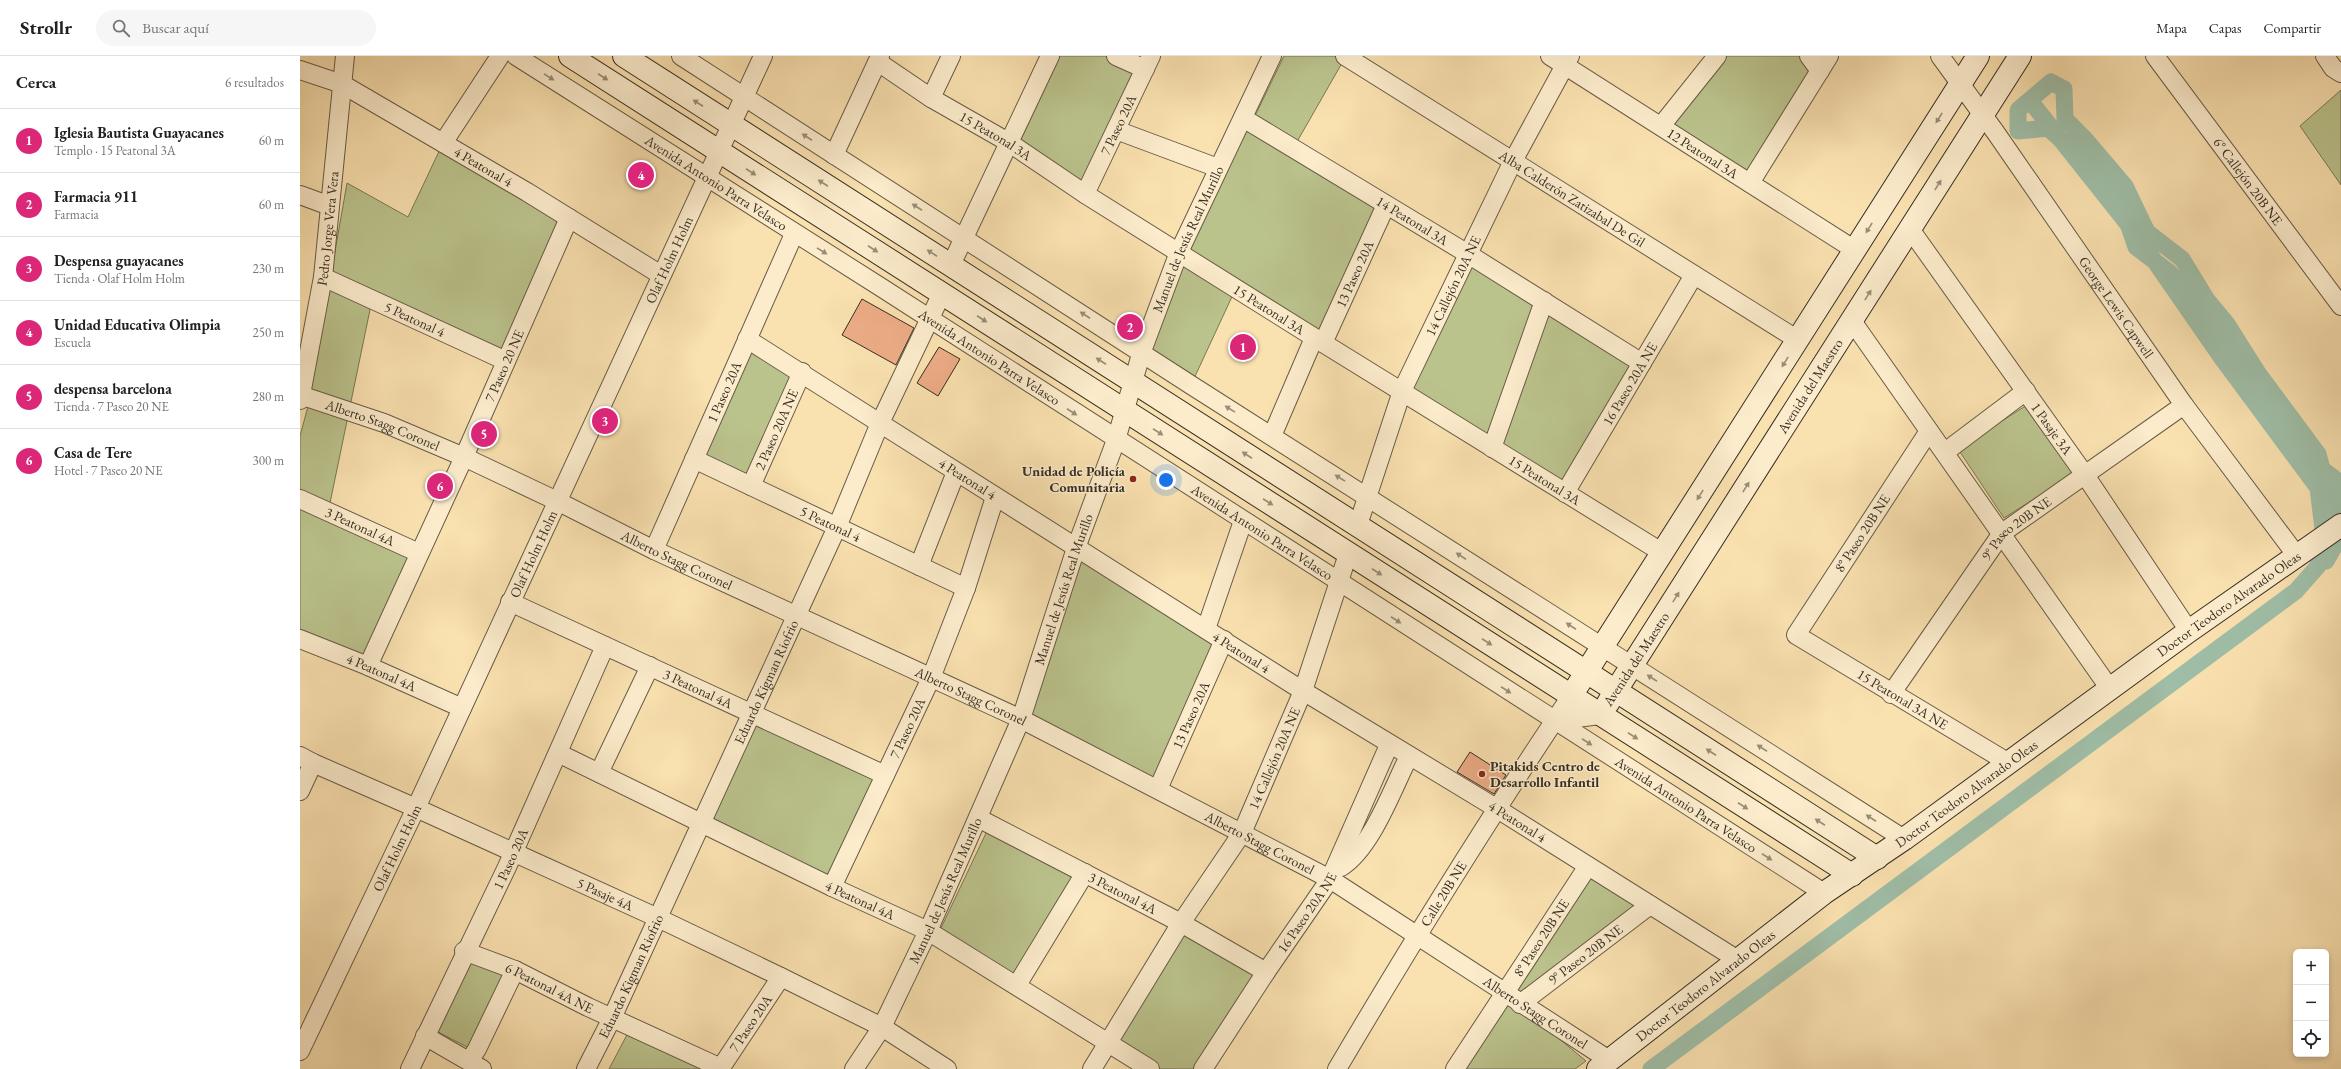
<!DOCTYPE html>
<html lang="es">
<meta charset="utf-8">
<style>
body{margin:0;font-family:"EB Garamond",serif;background:#f6f6f6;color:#202124}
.controls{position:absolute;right:12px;bottom:12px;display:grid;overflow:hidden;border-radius:6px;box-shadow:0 2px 6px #0003}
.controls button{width:36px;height:36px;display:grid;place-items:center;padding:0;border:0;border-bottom:1px solid #e0e0e0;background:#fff;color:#202124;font:20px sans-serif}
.you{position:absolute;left:866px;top:424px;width:14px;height:14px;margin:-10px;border:3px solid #fff;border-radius:50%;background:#1a73e8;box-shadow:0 0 0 6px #1a73e833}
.badge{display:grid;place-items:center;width:26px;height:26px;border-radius:50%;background:#db2777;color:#fff;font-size:13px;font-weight:700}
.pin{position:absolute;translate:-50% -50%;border:2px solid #fff;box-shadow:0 1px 4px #0006}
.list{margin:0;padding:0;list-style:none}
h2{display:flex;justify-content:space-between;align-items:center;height:52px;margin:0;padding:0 16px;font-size:17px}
h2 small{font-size:13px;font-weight:400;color:#757577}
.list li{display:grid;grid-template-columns:26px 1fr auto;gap:12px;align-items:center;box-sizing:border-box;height:64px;padding:0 16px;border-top:1px solid #e0e0e0}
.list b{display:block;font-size:15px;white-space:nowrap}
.list p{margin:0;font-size:13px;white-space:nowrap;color:#757577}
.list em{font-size:13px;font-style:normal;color:#757577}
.icon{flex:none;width:22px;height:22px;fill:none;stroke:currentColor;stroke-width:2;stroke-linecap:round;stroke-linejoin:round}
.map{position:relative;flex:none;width:2041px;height:1013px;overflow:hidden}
header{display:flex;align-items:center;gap:24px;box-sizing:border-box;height:56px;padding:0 20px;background:#fff;border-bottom:1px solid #e0e0e0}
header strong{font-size:19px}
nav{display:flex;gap:22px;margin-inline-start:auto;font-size:14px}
.search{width:280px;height:36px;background:#f6f6f6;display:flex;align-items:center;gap:10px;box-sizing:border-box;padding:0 14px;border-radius:22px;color:#757577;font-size:15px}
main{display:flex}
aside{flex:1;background:#fff}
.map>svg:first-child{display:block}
.green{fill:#bbc38d;stroke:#787858}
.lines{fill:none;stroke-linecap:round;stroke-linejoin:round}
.canal{stroke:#9fbea7;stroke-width:17}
.building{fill:#ecac86;stroke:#362e24}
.street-casing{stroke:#675b47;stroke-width:20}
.secondary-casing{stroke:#362e24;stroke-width:24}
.street{stroke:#fceccc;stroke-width:18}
.secondary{stroke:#fceccc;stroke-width:22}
.oneway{fill:#998d78}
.poi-dot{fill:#8f2418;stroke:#fceccc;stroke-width:1.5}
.labels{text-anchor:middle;stroke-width:3;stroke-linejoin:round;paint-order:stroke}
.street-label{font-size:14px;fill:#362e24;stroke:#fceccc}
.poi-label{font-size:14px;font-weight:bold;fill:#362e24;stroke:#fceccc;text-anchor:end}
</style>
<header>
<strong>Strollr</strong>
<div class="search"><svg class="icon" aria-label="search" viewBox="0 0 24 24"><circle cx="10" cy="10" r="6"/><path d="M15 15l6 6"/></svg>Buscar aquí</div>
<nav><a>Mapa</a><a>Capas</a><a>Compartir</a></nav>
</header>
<main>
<aside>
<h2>Cerca<small>6 resultados</small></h2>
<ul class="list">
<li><span class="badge">1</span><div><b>Iglesia Bautista Guayacanes</b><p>Templo · 15 Peatonal 3A</p></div><em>60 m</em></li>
<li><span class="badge">2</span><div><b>Farmacia 911</b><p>Farmacia</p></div><em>60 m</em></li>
<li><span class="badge">3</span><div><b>Despensa guayacanes</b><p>Tienda · Olaf Holm Holm</p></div><em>230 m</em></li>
<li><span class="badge">4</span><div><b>Unidad Educativa Olimpia</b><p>Escuela</p></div><em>250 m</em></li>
<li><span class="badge">5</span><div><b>despensa barcelona</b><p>Tienda · 7 Paseo 20 NE</p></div><em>280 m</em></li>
<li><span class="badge">6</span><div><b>Casa de Tere</b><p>Hotel · 7 Paseo 20 NE</p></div><em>300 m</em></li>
</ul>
</aside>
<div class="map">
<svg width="2041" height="1013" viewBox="0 0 2041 1013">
<rect width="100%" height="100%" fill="#fae1b0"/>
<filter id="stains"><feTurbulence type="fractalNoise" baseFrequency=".005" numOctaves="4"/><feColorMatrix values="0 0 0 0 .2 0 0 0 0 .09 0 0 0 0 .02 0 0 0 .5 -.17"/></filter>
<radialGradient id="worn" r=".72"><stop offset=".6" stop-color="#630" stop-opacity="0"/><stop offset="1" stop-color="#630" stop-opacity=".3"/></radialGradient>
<!-- green -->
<path class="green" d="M750 0H816L845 13 785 138 708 86Z
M984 0H1046L994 91 1086 149 1024 286 936 232 891 329 842 295 879 196 952 66Z
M1417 0H1509L1520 15 1450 127 1361 70Z
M2041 34V129L2000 70Z
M143 87 260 163 203 296 31 218 47 127 108 161Z
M1167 200 1341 308 1265 437 1103 336Z
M23 221 72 244 30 447 0 439V380L10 343Z
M447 283 502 316 451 430 394 403Z
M1727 349 1775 417 1704 462 1658 393Z
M0 442 119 497 68 610 3 584 0 594Z
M776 492 924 584 858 733 721 663Z
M452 656 585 719 532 831 401 767Z
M687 775 781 822 724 925 641 872Z
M1288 810 1350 849 1220 947 1209 941 1286 1005 1275 1013H1155Z
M881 867 966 916 903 1013H850L808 987Z
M165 896 213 917 175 995 136 975Z
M331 971 418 1013H309Z"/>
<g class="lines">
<!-- canal -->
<path class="canal" d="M1751 26 1764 33 1765 63 1785 83 1825 130 1847 176 1882 203 1907 244 1927 268 1958 317 2018 398 2022 413 2034 422 2039 482 2026 505 2031 481 2023 428 2006 401 1926 297 1902 255 1869 216 1836 191 1822 150 1789 108 1748 72 1718 75V54Z
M1351 1013 1996 535 2018 510 2023 473 2018 432 1921 301 1838 181 1735 51"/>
</g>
<!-- building -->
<path class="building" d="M562 243 614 272 596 309 542 279Z
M639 291 660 303 638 340 617 327Z
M1170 696 1206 719 1194 738 1157 716Z"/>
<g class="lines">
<!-- street casing -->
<g class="street-casing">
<g id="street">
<path id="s1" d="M216 0 579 230 1524 837"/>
<path d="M381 0 891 329 1604 783"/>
<path d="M816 0 845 13"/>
<path id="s2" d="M1045 0 1498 284"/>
<path id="s3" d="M1250 0 1555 194"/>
<path d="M1509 0 1520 15"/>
<path id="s4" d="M1640 0 1696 77 1884 349 1997 500"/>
<path id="s5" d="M1855 0 2041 250"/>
<path d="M2025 0 2033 12 2041 17"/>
<path id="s6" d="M578 6 631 42 708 86 785 138 1023 287 1363 497"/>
<path id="s7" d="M0 14 42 28 227 136 361 219"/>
<path d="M631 42 651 0"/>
<path id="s8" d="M943 62 1168 198 1342 307"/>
<path d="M1361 70 1417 0"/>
<path d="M816 74 918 112"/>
<path d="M143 87 200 0"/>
<path d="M534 99 580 0"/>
<path d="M1450 127 1529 0"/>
<path id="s9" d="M785 138 851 0"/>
<path d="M0 139 30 150"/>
<path id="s10" d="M1610 173 1785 419 1889 575"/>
<path d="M651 209 750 0"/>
<path id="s11" d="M23 221 206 305"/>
<path d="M1552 265 1810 633"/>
<path id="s12" d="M447 283 1003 635 1196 752 1438 904"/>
<path id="s13" d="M1023 287 1086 149"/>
<path id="s14" d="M0 339 84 367 164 401 257 445 354 494 721 663 1030 823 1309 1004"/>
<path id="s15" d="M0 344 23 221 45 0"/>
<path id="s16" d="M1629 375 1496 579 1709 707"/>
<path d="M972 380 1014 282"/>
<path d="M1192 392 1244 245"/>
<path d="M1645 396 1726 335"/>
<path id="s17" d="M394 403 666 532"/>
<path id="s18" d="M451 430 502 316"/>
<path id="s19" d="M1265 437 1394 219"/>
<path id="s20" d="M0 443 119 497"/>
<path id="s21" d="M1058 469 1102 335 1213 105 1270 0"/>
<path id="s22" d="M354 494 494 178"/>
<path d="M619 510 656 416"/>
<path id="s23" d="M210 546 585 719"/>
<path d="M906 573 943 465"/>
<path id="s24" d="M0 583 68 610 162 652"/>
<path id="s25" d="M68 610 164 401 269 162"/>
<path id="s26" d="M1591 638 1702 477 1884 349"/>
<path d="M1254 665 1300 659"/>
<path id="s27" d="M258 697 532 831 628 875 850 1013"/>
<path id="s28" d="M0 700 13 707 116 752 358 862 481 921 582 971 647 1013"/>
<path d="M299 717 350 610"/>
<path id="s29" d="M858 733 924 584"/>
<path d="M0 735 13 707"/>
<path id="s30" d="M678 762 881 867 966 916"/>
<path d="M1041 811C1071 793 1093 732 1109 700"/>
<path id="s31" d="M532 831 631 622 666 532 695 441"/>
<path id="s32" d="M164 895 215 914 288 951 421 1012"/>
<path d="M717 929 785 817"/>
<path id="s33" d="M1220 948 1350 849"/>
<path d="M125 980 182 1013"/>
<path id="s34" d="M0 995 116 752 463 0"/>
<path d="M170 1004 177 993 215 914"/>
<path id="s35" d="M110 1013 207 811 305 590"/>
<path id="s36" d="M286 1013 312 962 537 471 580 367 642 237"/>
<path id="s37" d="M420 1013 481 921"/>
<path id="s38" d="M554 1013 582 971 628 875 721 663 776 492 816 384 842 295 879 196 972 0"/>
<path id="s39" d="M792 1013 881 867 942 777 1003 635 1048 498"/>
<path id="s40" d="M903 1013 966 916 1030 823 1089 689"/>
<path id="s41" d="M1037 1013C1112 886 1189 762 1271 640"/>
<path id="s42" d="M1155 1013 1288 810"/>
</g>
</g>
<!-- secondary casing -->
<g class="secondary-casing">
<g id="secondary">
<path d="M270 0 1552 819"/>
<path d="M324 0 1577 802"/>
<path d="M1278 629 1678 0"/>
<path id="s43" d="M1308 647 1720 0"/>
<path id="s44" d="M1298 1013 1524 837 1604 783 1889 575 2041 469"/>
</g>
</g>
<!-- street -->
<use href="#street" class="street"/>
<!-- secondary -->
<use href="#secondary" class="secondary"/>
</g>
<!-- one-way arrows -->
<defs><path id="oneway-solid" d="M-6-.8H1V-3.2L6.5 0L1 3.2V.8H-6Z"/></defs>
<g class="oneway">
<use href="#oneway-solid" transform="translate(249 21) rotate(32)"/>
<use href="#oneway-solid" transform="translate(303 21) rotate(33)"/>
<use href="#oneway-solid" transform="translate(398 47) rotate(-147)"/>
<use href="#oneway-solid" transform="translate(1639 62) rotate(122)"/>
<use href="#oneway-solid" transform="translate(507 81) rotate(-147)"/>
<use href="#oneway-solid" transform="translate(451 116) rotate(33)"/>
<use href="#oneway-solid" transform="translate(523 127) rotate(-147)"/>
<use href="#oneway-solid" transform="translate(1638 129) rotate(-58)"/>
<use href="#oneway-solid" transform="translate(617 151) rotate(-147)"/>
<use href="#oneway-solid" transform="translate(1569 172) rotate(122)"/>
<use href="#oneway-solid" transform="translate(573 193) rotate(33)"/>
<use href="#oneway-solid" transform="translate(522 195) rotate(32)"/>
<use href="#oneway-solid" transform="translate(632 197) rotate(-147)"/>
<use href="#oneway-solid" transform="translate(1568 239) rotate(-58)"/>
<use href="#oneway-solid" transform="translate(785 259) rotate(-147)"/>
<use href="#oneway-solid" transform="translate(682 263) rotate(33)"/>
<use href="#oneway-solid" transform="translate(801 305) rotate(-147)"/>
<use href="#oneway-solid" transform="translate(1485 306) rotate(122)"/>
<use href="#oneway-solid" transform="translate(930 353) rotate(-148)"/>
<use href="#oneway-solid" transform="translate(772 356) rotate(33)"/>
<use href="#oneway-solid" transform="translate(858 376) rotate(33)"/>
<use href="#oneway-solid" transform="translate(947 399) rotate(-147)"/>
<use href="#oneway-solid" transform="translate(1040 422) rotate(-148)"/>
<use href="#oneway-solid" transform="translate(1446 431) rotate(-58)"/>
<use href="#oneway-solid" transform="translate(1400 439) rotate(122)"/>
<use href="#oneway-solid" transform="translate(968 446) rotate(33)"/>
<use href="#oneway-solid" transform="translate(1161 500) rotate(-147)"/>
<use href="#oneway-solid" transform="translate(1077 516) rotate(33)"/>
<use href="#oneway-solid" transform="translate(1376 541) rotate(-58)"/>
<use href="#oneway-solid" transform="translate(1096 564) rotate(33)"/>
<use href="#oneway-solid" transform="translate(1271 570) rotate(-147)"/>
<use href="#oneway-solid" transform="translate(1187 586) rotate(33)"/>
<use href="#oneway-solid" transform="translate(1352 622) rotate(-147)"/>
<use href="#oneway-solid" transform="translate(1206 634) rotate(33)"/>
<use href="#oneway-solid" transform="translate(1333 680) rotate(33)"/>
<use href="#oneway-solid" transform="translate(1287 686) rotate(33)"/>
<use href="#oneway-solid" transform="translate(1462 692) rotate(-147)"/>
<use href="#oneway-solid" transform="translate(1411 696) rotate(-147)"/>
<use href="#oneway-solid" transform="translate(1443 750) rotate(33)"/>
<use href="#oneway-solid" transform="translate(1571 762) rotate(-147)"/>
<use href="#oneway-solid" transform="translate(1520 766) rotate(-147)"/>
<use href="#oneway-solid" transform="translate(1467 801) rotate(33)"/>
</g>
<!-- markers -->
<g class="poi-dot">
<circle cx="833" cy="423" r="4"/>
<circle cx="1182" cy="718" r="4"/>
</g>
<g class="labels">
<!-- street labels -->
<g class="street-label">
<text dy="5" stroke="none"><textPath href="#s9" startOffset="77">7 Paseo 20A</textPath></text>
<text dy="5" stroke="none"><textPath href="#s6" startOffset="139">15 Peatonal 3A</textPath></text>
<text dy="5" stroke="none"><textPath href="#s3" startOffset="181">12 Peatonal 3A</textPath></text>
<text dy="5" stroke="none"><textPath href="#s7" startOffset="208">4 Peatonal 4</textPath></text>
<text dy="5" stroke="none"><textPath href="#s5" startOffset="156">6° Callejón 20B NE</textPath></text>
<text dy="5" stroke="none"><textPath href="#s1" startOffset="237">Avenida Antonio Parra Velasco</textPath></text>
<text dy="5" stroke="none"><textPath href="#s2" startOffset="268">Alba Calderón Zatizabal De Gil</textPath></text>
<text dy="5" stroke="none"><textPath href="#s8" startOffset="198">14 Peatonal 3A</textPath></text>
<text dy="5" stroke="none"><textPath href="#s15" startOffset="174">Pedro Jorge Vera Vera</textPath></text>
<text dy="5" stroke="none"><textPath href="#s38" startOffset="897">Manuel de Jesús Real Murillo</textPath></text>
<text dy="5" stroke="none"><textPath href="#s34" startOffset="873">Olaf Holm Holm</textPath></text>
<text dy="5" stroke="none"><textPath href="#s13" startOffset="76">13 Paseo 20A</textPath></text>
<text dy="5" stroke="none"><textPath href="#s21" startOffset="258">14 Callejón 20A NE</textPath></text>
<text dy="5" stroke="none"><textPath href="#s4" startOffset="307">George Lewis Capwell</textPath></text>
<text dy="5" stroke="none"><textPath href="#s6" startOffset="463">15 Peatonal 3A</textPath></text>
<text dy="5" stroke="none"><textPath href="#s11" startOffset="101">5 Peatonal 4</textPath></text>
<text dy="5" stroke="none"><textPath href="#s1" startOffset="561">Avenida Antonio Parra Velasco</textPath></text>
<text dy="5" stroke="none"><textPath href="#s25" startOffset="330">7 Paseo 20 NE</textPath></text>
<text dy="5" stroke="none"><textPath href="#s19" startOffset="127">16 Paseo 20A NE</textPath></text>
<text dy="5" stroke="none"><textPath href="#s43" startOffset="376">Avenida del Maestro</textPath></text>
<text dy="5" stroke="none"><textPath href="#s22" startOffset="173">1 Paseo 20A</textPath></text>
<text dy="5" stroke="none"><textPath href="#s14" startOffset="88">Alberto Stagg Coronel</textPath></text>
<text dy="5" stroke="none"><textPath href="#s10" startOffset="245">1 Pasaje 3A</textPath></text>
<text dy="5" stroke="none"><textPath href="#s18" startOffset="62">2 Paseo 20A NE</textPath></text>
<text dy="5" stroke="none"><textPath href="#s12" startOffset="261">4 Peatonal 4</textPath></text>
<text dy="5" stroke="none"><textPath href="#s6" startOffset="787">15 Peatonal 3A</textPath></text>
<text dy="5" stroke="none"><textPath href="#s17" startOffset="151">5 Peatonal 4</textPath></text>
<text dy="5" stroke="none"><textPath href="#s20" startOffset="66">3 Peatonal 4A</textPath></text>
<text dy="5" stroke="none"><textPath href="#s26" startOffset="209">9° Paseo 20B NE</textPath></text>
<text dy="5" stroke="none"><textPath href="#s1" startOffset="885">Avenida Antonio Parra Velasco</textPath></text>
<text transform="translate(1562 477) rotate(-57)" y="5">8° Paseo 20B NE</text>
<text dy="5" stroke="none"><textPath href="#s34" startOffset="549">Olaf Holm Holm</textPath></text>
<text dy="5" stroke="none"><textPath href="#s14" startOffset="412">Alberto Stagg Coronel</textPath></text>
<text dy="5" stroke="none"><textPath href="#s38" startOffset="525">Manuel de Jesús Real Murillo</textPath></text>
<text dy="5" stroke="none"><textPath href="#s44" startOffset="784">Doctor Teodoro Alvarado Oleas</textPath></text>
<text dy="5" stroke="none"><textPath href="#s12" startOffset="585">4 Peatonal 4</textPath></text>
<text transform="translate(1336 603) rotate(-57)" y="5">Avenida del Maestro</text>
<text dy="5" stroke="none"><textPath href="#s24" startOffset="88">4 Peatonal 4A</textPath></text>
<text dy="5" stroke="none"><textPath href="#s36" startOffset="427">Eduardo Kigman Riofrio</textPath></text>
<text dy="5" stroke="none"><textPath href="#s23" startOffset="207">3 Peatonal 4A</textPath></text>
<text dy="5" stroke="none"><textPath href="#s14" startOffset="736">Alberto Stagg Coronel</textPath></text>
<text dy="5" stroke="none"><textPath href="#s16" startOffset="368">15 Peatonal 3A NE</textPath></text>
<text dy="5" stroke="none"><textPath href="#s29" startOffset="81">13 Paseo 20A</textPath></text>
<text dy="5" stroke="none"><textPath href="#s31" startOffset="176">7 Paseo 20A</textPath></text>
<text dy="5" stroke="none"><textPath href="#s39" startOffset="361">14 Callejón 20A NE</textPath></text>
<text dy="5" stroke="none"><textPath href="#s44" startOffset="460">Doctor Teodoro Alvarado Oleas</textPath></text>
<text dy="5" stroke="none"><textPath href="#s1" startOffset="1389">Avenida Antonio Parra Velasco</textPath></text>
<text dy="5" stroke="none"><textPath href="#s12" startOffset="909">4 Peatonal 4</textPath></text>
<text dy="5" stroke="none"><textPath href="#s14" startOffset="1060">Alberto Stagg Coronel</textPath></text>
<text dy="5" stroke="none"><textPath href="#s34" startOffset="225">Olaf Holm Holm</textPath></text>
<text dy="5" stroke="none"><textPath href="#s35" startOffset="233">1 Paseo 20A</textPath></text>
<text dy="5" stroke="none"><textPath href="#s38" startOffset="201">Manuel de Jesús Real Murillo</textPath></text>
<text dy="5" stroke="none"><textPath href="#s30" startOffset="163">3 Peatonal 4A</textPath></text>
<text dy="5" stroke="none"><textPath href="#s41" startOffset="205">Calle 20B NE</textPath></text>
<text dy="5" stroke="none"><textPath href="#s28" startOffset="335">5 Pasaje 4A</textPath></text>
<text dy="5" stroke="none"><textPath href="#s27" startOffset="336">4 Peatonal 4A</textPath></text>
<text dy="5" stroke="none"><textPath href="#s40" startOffset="188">16 Paseo 20A NE</textPath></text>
<text dy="5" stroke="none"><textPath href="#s42" startOffset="157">8° Paseo 20B NE</textPath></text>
<text dy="5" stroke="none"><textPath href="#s33" startOffset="82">9° Paseo 20B NE</textPath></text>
<text dy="5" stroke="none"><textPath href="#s36" startOffset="103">Eduardo Kigman Riofrio</textPath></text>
<text dy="5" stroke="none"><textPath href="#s44" startOffset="136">Doctor Teodoro Alvarado Oleas</textPath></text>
<text dy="5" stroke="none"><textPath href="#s32" startOffset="93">6 Peatonal 4A NE</textPath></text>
<text dy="5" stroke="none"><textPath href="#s14" startOffset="1384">Alberto Stagg Coronel</textPath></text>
<text dy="5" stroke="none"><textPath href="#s37" startOffset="55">7 Paseo 20A</textPath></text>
</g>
<!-- poi labels -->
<g class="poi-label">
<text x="825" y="420">Unidad de Policía<tspan x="825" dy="16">Comunitaria</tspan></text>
<text x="1190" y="715" text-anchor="start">Pitakids Centro de<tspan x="1190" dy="16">Desarrollo Infantil</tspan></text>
</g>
</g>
<rect width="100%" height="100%" filter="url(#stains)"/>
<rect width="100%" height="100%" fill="url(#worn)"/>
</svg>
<div class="controls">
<button>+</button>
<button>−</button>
<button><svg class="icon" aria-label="locate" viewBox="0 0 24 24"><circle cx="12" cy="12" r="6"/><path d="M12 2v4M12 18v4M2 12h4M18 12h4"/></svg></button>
</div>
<div class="you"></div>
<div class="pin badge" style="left:943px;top:291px">1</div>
<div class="pin badge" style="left:830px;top:271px">2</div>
<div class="pin badge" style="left:305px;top:365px">3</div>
<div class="pin badge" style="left:341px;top:119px">4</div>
<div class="pin badge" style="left:184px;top:378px">5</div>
<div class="pin badge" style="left:140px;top:430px">6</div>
</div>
</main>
